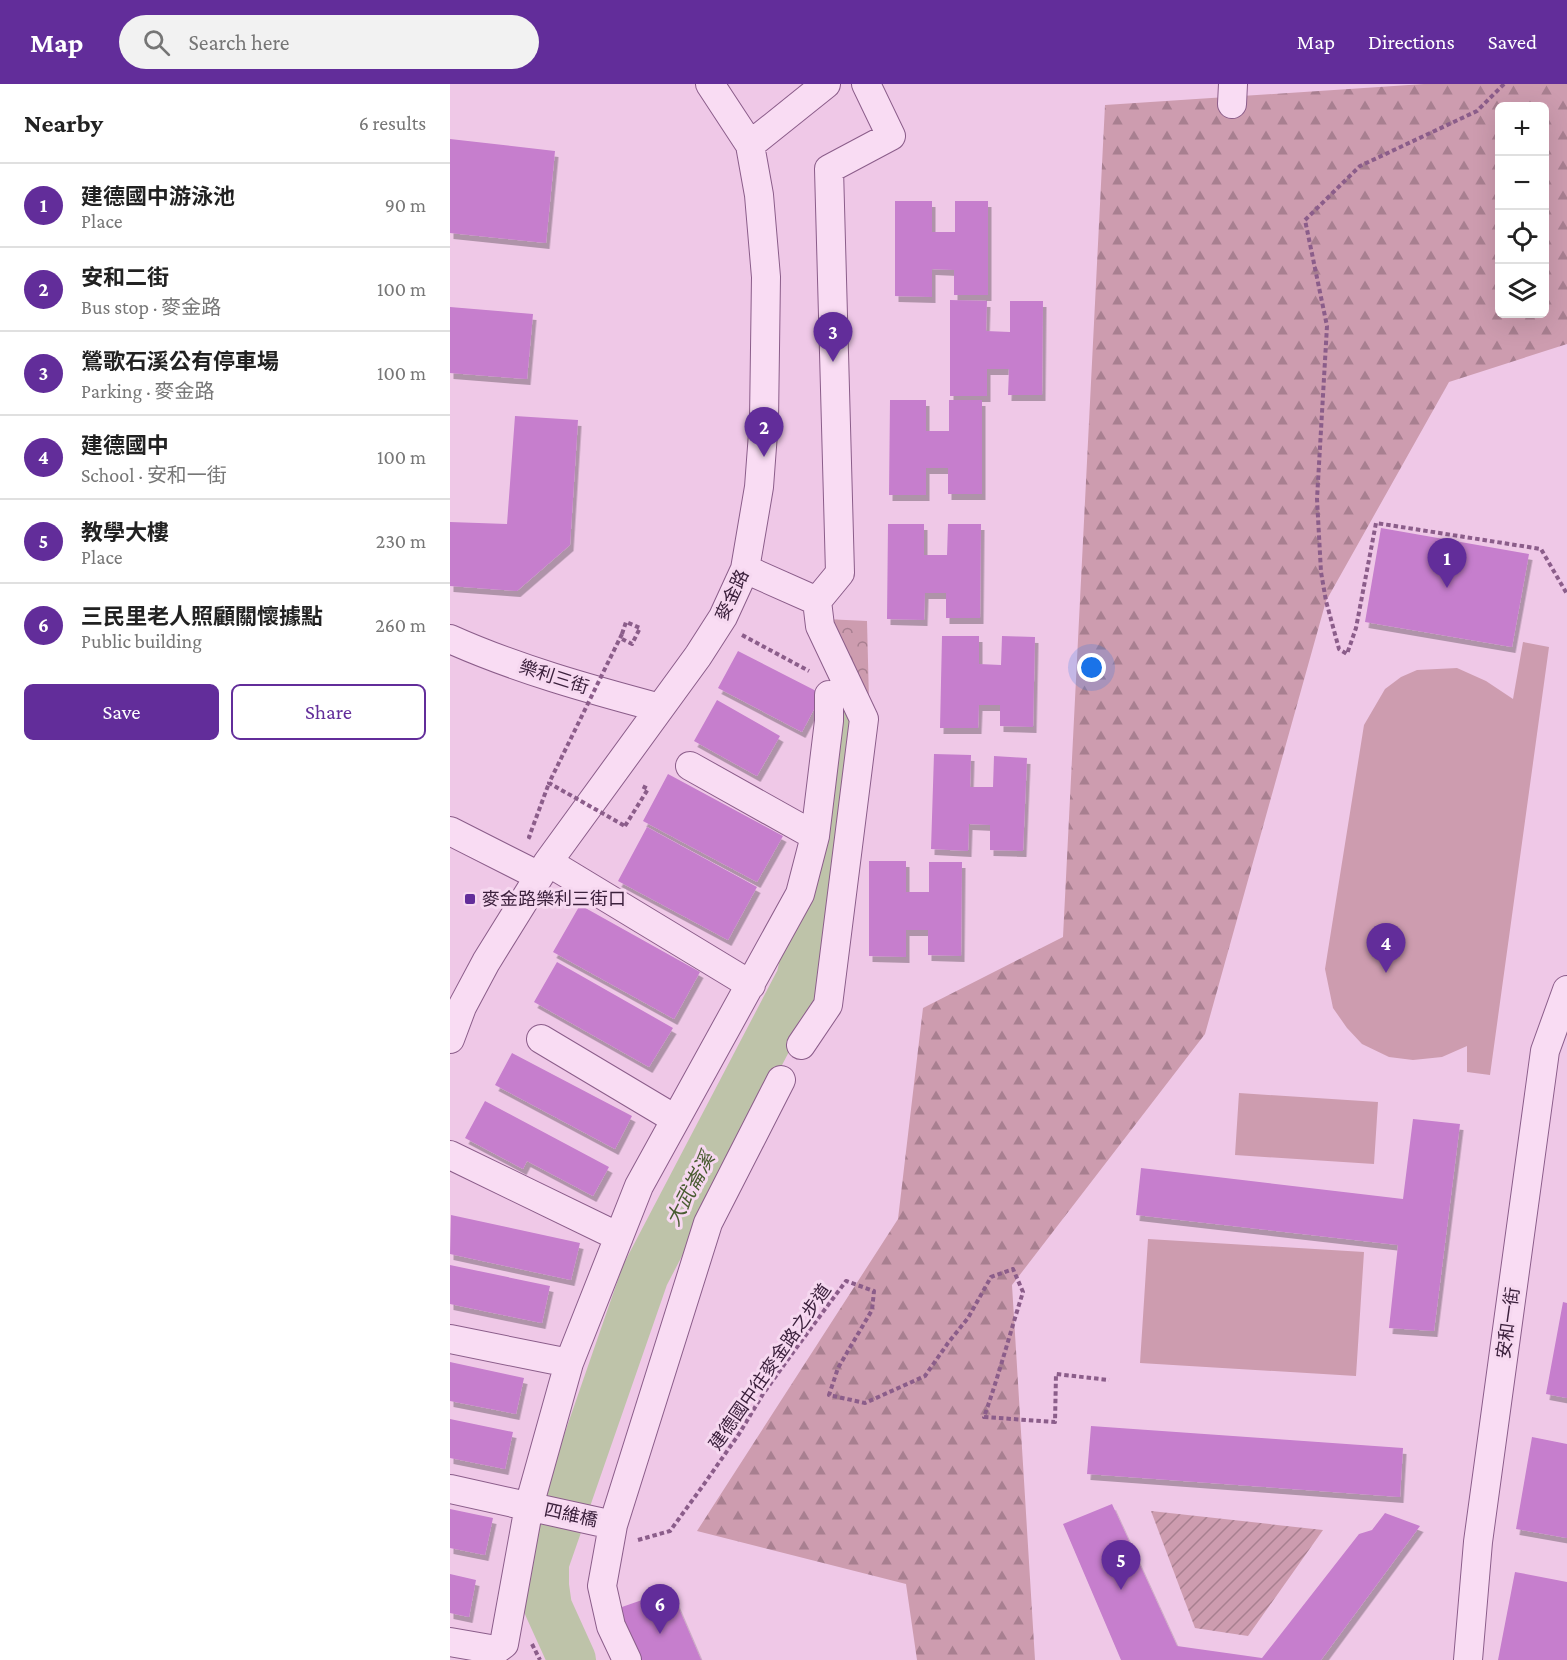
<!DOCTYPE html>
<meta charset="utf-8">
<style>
body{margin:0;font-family:"Crimson Pro","Noto Sans TC",serif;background:#f2f2f2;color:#222}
.controls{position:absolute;right:18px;top:18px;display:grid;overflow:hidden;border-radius:9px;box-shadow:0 6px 24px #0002}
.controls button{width:54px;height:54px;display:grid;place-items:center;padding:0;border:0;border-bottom:2px solid #e0e0e0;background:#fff;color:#222;font:30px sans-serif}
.you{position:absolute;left:642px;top:584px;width:21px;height:21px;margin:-15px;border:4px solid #fff;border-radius:50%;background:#1a73e8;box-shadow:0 0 0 9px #1a73e833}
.badge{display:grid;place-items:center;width:39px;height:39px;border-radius:50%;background:#622d9a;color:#fff;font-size:20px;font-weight:700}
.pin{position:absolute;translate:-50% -50px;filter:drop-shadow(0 2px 3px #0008)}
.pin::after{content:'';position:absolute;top:32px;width:21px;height:18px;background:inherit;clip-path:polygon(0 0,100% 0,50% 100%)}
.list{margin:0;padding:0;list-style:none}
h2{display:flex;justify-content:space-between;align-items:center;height:78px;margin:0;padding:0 24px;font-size:26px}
h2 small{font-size:20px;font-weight:400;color:#767676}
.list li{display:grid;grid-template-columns:39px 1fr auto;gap:18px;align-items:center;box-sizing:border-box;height:84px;padding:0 24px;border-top:2px solid #e0e0e0}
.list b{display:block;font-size:22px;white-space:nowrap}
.list p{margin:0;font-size:20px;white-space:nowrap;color:#767676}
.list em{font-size:20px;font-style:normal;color:#767676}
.actions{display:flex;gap:12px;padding:18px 24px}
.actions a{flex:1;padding:14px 0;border:2px solid #622d9a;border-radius:9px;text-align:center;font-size:21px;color:#622d9a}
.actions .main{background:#622d9a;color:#fff}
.icon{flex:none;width:33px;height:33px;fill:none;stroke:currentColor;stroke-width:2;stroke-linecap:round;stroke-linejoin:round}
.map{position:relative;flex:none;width:1117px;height:1576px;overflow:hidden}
header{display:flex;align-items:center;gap:36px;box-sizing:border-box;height:84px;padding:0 30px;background:#622d9a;color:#fff}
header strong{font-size:28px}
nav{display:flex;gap:33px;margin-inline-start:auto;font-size:21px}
.search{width:420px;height:54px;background:#f2f2f2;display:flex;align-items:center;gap:15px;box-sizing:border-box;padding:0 21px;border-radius:33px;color:#767676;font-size:22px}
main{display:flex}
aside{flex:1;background:#fff}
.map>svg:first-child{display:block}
.forest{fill:url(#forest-firs);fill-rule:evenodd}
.park{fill:url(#park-crowns)}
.garden{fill:url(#garden-furrows)}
.pitch{fill:#cd9caf}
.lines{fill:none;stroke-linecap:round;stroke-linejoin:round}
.river{stroke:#bec3a9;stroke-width:48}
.building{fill:#c67ecd;filter:url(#shadow)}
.minor-casing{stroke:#8b5d8a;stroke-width:30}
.path{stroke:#8b5d8a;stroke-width:4;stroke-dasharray:4.5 3;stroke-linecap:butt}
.minor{stroke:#f9dcf3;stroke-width:28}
.path-bridge{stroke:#8b5d8a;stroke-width:4;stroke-dasharray:4.5 3;stroke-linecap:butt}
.poi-dot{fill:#622d9a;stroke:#f6d8f0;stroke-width:2}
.labels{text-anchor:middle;stroke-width:6;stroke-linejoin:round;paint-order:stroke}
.street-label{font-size:18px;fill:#3b203c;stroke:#f6d8f0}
.poi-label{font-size:18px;fill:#3b203c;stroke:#f6d8f0;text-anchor:start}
.water-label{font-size:20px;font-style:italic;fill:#485b30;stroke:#f6d8f0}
</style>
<header>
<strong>Map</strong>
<div class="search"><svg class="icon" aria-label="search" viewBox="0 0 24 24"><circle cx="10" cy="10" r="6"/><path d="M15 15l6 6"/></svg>Search here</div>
<nav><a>Map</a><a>Directions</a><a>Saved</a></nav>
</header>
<main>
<aside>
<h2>Nearby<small>6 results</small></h2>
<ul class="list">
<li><span class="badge">1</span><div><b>建德國中游泳池</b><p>Place</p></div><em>90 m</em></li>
<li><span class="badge">2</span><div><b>安和二街</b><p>Bus stop · 麥金路</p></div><em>100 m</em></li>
<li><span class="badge">3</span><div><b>鶯歌石溪公有停車場</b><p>Parking · 麥金路</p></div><em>100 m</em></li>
<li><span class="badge">4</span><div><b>建德國中</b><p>School · 安和一街</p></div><em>100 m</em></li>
<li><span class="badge">5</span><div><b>教學大樓</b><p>Place</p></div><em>230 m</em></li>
<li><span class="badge">6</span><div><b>三民里老人照顧關懷據點</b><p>Public building</p></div><em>260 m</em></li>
</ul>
<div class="actions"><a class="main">Save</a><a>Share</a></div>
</aside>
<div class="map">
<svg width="1117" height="1576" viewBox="0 0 1117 1576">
<defs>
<pattern id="forest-firs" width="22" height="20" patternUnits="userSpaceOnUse" patternTransform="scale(1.5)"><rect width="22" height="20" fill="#cd9caf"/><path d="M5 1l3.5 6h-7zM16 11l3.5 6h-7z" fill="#a87f90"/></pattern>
<pattern id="park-crowns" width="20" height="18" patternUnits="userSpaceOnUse" patternTransform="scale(1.5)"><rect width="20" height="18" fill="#cd9caf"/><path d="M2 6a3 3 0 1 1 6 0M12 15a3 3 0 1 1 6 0" fill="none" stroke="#a87f90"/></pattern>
<pattern id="garden-furrows" width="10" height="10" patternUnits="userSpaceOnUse" patternTransform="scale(1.5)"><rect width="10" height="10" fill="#cd9caf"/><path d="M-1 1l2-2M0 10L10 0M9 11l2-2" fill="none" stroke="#a87f90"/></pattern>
<filter id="shadow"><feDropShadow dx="3.5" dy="6" stdDeviation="0" flood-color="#0004"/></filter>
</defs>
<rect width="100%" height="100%" fill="#efc8e7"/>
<!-- forest -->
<path class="forest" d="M974 0H1117V260L999 298 876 517 755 950 562 1201 585 1576H467L456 1500 247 1447 448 1135 473 924 613 853 655 21ZM1050 22H1094V230H1050Z"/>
<!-- park -->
<path class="park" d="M375 535 417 537 419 617Z"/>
<!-- garden -->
<path class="garden" d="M701 1427 873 1446 798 1552 745 1544Z"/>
<!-- pitch -->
<path class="pitch" d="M1073 558 1099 563 1040 991 1017 988V962L992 973 963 976 939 973 912 960 897 944 883 924 875 885 914 641 935 605 951 593 967 586 1007 584 1036 597 1063 615Z
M789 1009 928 1018 924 1080 785 1071Z
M698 1155 914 1168 906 1292 690 1279Z"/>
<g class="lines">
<!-- river -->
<path class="river" d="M122 1576 98 1523 95 1502V1479L195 1191 350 895 383 752 394 631"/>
</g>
<!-- building -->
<path class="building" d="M0 55 105 67 96 159 0 149Z
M445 117H482V148H505V117H538V211H504V186L482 185V213L445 212Z
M500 216 537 217 536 247 560 248V217H593L592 311H558L559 285H537V312H500Z
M0 223 83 230 77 295 0 289Z
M440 316H476V347H499V316H532V410H498V384H476V411H439Z
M65 332 128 336 120 461 67 507 0 502V438L57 440Z
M438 440H474V471H497L498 440H531L530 534H496V509H475L474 536 437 535Z
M931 444 1079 470 1062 563 915 538Z
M492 552H529V580L551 581 552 552 585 553 583 643 550 642V621H529L528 644H490Z
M288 567 372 610 352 648 268 604Z
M267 616 330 652 307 692 244 657Z
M484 670 521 671 520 703H543L544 672 577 674 573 767 540 766V741L519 740 518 767 481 765Z
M218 690 333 752 307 798 193 737Z
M197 743 307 803 278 856 168 797Z
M419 777H456V808H479V778H512L511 872 478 871V846H456V873L419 872Z
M130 821 250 888 224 935 103 868Z
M107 878 223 944 199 983 84 918Z
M62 969 182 1032 165 1065 45 1001Z
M35 1017 159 1083 143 1112 77 1077 73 1085 15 1054Z
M963 1035 1010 1040 984 1247 939 1244 948 1161 686 1131 691 1084 953 1115Z
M1 1131 130 1159 121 1196 0 1170Z
M0 1181 100 1202 92 1239 0 1220Z
M1113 1218 1117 1219V1314L1096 1310Z
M0 1278 74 1294 66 1330 0 1317Z
M0 1335 63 1348 55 1385 0 1374Z
M641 1342 953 1364 950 1413 637 1390Z
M1082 1353 1117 1360V1454L1066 1445Z
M662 1420 727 1562 812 1574 909 1450 922 1446 935 1429 970 1442 871 1576H671L613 1440Z
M0 1425 43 1434 35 1471 0 1464Z
M1065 1488 1117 1498V1576H1048Z
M0 1490 26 1496 19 1533 0 1529Z
M221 1506 251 1576H190L169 1524Z"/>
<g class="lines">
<!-- minor casing -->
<g class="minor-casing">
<path id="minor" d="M782 20 783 0
M300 61 376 0
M295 485 367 517 390 489 379 85 441 52 416 0
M0 555C67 585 139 605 210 624
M240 682 365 752
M0 747 89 792
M98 778 301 901
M0 955 12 923 36 878 98 778 248 572 273 533 295 485 309 403 314 336 316 193 309 111 300 61 260 0
M91 955 225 1035
M351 961 378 921 414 635 370 542 367 517
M0 1071 169 1153
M0 1255 119 1279
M0 1405 163 1441
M0 1558 46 1566 54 1560 79 1422 119 1279 189 1102 350 810 365 752 379 637V611
M177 1576 161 1542 152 1502 163 1441 258 1139 331 996
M1018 1576 1028 1458 1095 967 1117 906"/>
</g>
<!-- path -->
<path class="path" d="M1054 0 1027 27 910 82 855 136 877 242 867 415 871 488 876 517 889 565 897 570 906 544 926 439 1091 465 1117 510
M172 550 176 538 190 544 182 560 172 555
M292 551 359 587
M175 742 198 705 192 702
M81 754 79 753 99 699
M188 1456 220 1447 252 1403 289 1350 313 1310 344 1267 396 1197 424 1207 422 1226 388 1284 379 1311 415 1319 475 1292 498 1259 518 1234 541 1193 563 1185 573 1208C560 1249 549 1291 534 1333L605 1338 606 1290 659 1296
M82 1560 90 1576"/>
<!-- minor -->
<use href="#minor" class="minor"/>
<!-- path-bridge -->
<path class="path-bridge" d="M172 550 99 699 175 742"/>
</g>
<!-- markers -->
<rect class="poi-dot" x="14" y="809" width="12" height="12" rx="3"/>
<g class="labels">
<!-- street labels -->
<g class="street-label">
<text transform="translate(282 511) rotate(-65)" y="6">麥金路</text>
<text transform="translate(104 593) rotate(18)" y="6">樂利三街</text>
<text transform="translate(1058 1239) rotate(-82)" y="6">安和一街</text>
<text transform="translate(320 1283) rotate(-55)" y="6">建德國中往麥金路之步道</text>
<text transform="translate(121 1431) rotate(12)" y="6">四維橋</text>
</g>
<!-- poi labels -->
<g class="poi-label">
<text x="32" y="821">麥金路樂利三街口</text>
</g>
<!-- water labels -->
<g class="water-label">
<text transform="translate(240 1105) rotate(-62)" y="7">大武崙溪</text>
</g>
</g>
</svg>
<div class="controls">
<button>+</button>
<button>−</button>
<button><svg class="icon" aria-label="locate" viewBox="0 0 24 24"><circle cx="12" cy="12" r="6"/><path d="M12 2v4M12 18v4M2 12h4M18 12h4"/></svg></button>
<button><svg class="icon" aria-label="layers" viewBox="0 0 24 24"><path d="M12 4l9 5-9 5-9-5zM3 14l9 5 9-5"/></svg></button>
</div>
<div class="you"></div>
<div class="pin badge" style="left:997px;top:504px">1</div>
<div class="pin badge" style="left:314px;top:373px">2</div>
<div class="pin badge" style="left:383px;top:278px">3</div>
<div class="pin badge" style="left:936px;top:889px">4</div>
<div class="pin badge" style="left:671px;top:1506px">5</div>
<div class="pin badge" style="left:210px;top:1550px">6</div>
</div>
</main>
